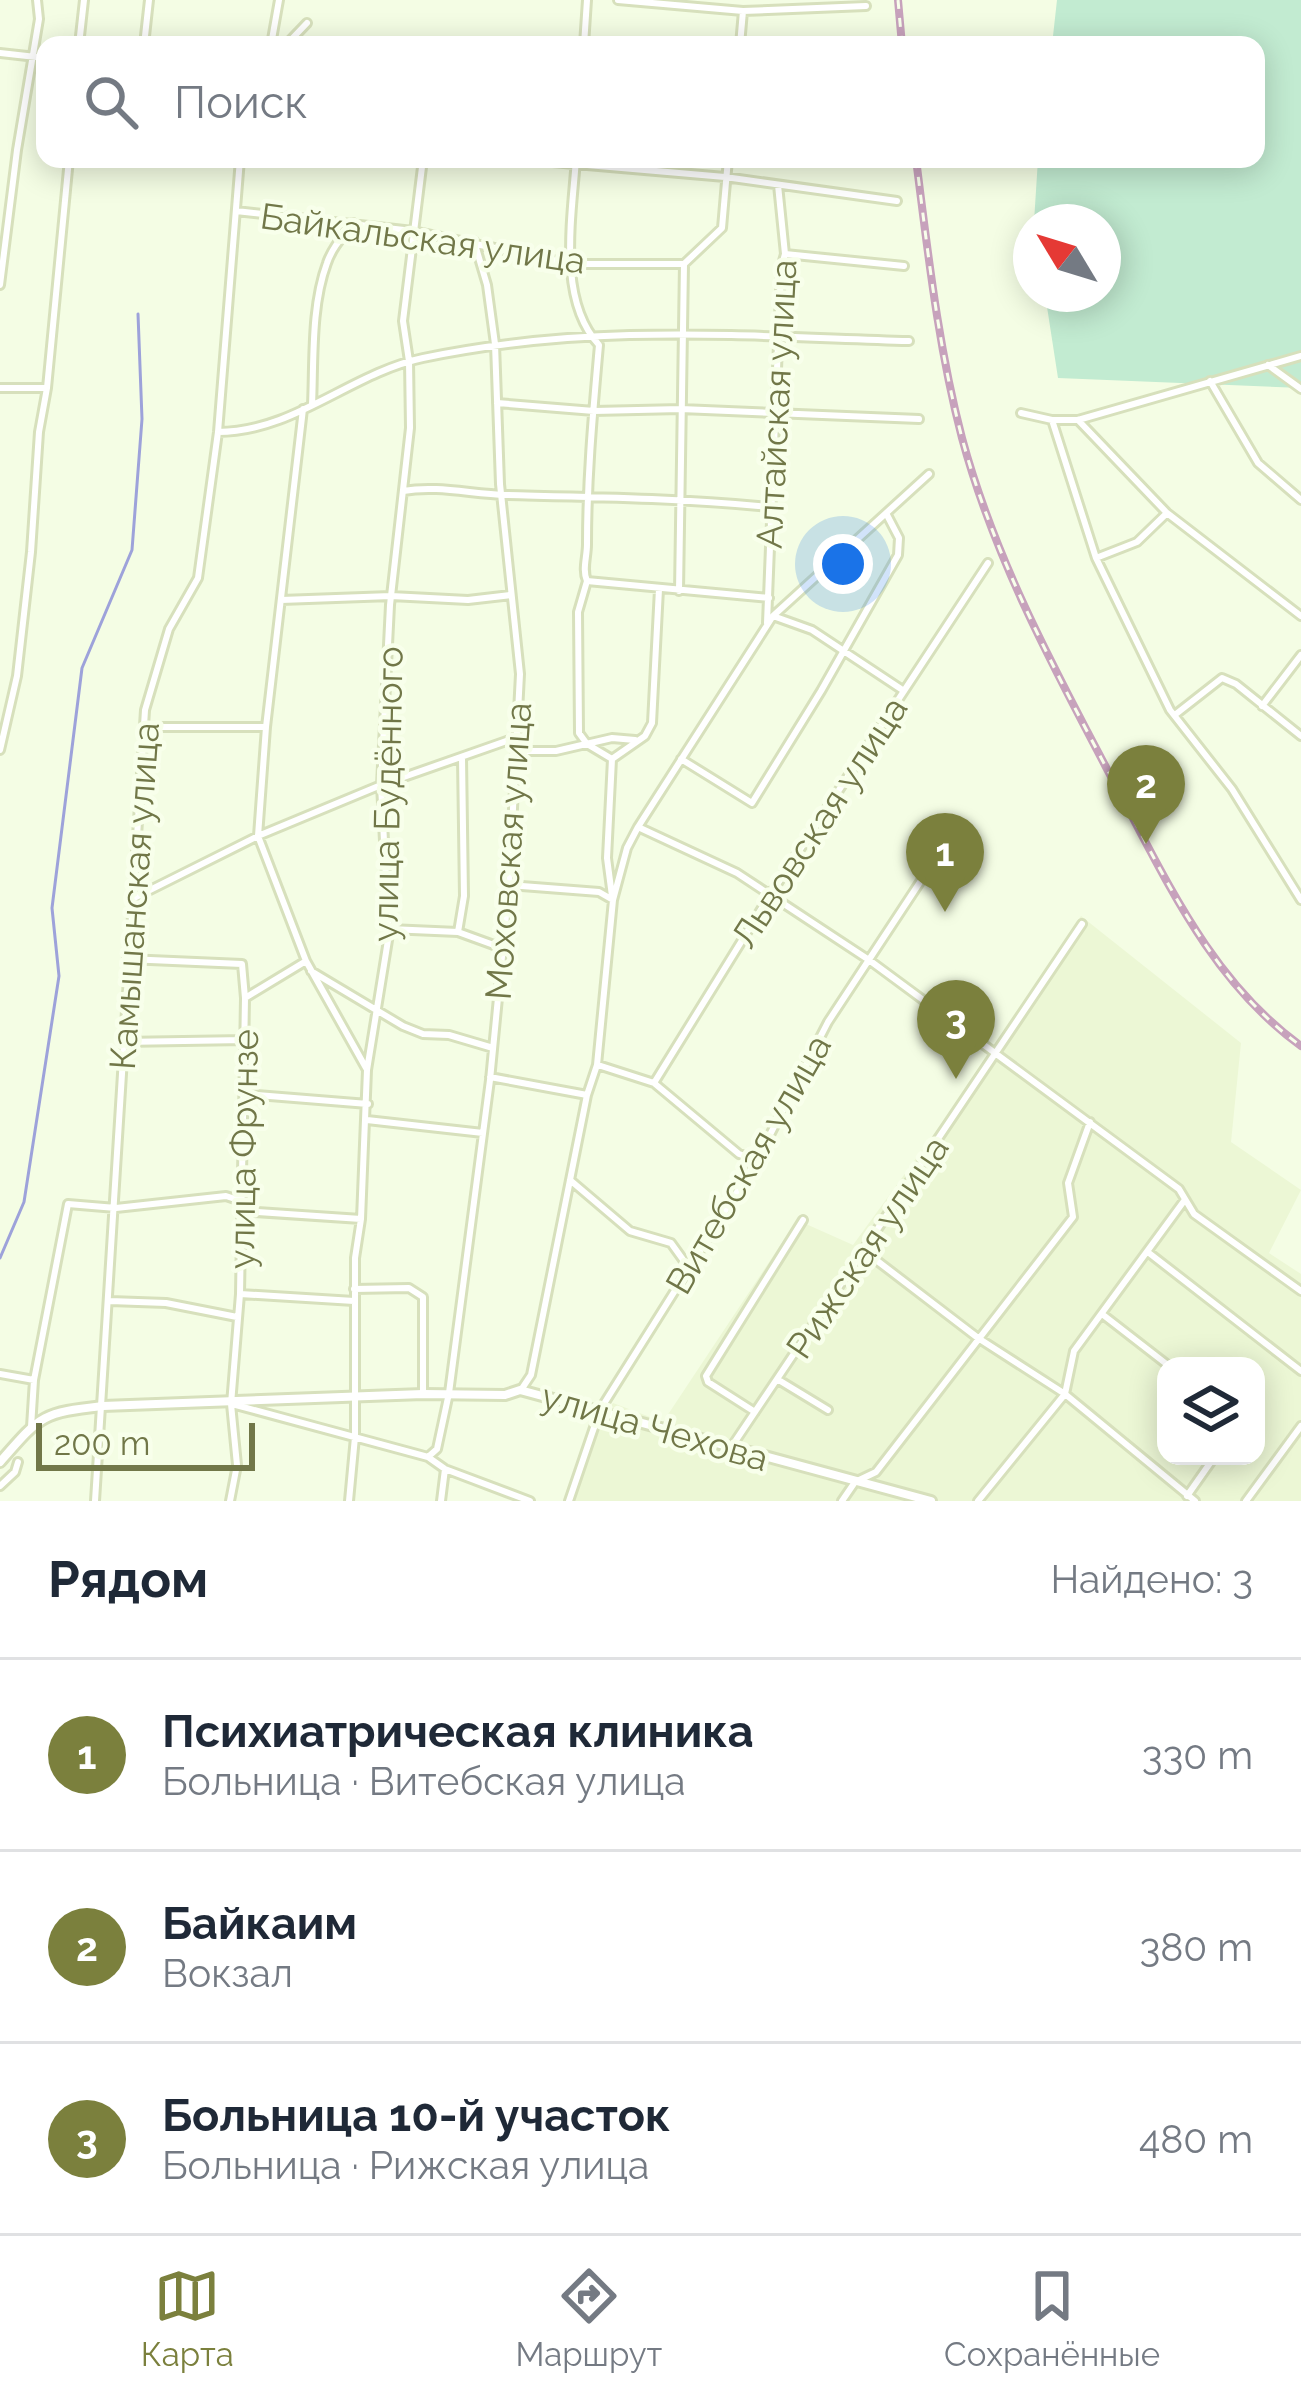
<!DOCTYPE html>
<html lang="ru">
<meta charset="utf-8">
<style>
body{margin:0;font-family:Raleway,sans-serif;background:#f2f2f3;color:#1f2937}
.controls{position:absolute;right:36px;bottom:36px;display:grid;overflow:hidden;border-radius:24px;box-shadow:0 6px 30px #0003}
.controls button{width:108px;height:108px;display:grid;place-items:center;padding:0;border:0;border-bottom:3px solid #e0e1e3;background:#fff;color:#1f2937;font:60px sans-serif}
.compass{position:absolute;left:1013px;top:204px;width:108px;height:108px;border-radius:50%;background:#fff;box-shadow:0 6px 30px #0003;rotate:308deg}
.scale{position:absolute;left:36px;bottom:30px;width:219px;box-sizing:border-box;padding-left:12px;border:6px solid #717748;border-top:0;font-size:33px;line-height:42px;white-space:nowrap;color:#717748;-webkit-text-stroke:9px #f8ffeb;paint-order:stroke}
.you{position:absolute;left:843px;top:564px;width:42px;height:42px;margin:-30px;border:9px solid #fff;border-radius:50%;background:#1a73e8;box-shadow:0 0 0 18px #1a73e833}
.badge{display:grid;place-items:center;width:78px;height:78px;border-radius:50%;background:#7b803d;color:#fff;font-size:39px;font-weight:700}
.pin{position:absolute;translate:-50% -99px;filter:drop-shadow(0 3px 6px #0008)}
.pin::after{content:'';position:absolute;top:63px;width:42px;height:36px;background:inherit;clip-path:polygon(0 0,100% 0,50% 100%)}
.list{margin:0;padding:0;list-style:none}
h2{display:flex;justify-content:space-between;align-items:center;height:156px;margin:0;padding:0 48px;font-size:51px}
h2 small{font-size:39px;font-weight:400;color:#747a83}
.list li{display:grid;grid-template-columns:78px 1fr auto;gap:36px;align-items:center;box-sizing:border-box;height:192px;padding:0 48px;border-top:3px solid #e0e1e3}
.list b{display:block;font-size:45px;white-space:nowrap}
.list p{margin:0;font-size:39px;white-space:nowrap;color:#747a83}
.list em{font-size:39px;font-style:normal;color:#747a83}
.icon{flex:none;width:66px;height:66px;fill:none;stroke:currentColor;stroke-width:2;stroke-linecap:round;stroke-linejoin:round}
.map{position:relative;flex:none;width:1301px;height:1501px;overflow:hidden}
.search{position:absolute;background:#fff;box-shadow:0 6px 30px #0003;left:36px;right:36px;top:36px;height:132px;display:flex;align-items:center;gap:30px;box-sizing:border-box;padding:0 42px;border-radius:24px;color:#747a83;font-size:45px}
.sheet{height:732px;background:#fff}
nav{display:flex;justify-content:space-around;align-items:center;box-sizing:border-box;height:168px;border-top:3px solid #e0e1e3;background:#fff;font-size:33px;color:#747a83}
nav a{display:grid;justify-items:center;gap:6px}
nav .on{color:#7b803d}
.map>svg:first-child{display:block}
.residential{fill:#ecf7d5;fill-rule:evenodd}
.green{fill:#c2ebd1}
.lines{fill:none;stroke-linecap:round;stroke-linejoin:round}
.stream{stroke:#9da2da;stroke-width:3}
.minor-casing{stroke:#d7e0bc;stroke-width:12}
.tertiary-casing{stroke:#d7e0bc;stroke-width:14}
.minor{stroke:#fff;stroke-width:6}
.tertiary{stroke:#fff;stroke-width:8}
.rail-casing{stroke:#c7a2bc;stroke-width:8}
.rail{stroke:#f8ffeb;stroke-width:3;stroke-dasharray:9;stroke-linecap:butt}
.labels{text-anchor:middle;stroke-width:9;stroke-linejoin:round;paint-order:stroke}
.street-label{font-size:36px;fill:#717748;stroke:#f8ffeb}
</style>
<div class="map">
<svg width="1301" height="1501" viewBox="0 0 1301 1501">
<rect width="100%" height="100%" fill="#f4fde4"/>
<!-- residential -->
<path class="residential" d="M1081 916 1241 1043 1231 1142 1301 1190 1269 1253 1301 1274V1501H572L600 1422 613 1403 663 1422 797 1220 853 1245 976 1076ZM1166 1366H1256V1456H1166Z"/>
<!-- green -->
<path class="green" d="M1057 0H1301V388L1058 378 1045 294H1103V222H1034L1038 159H1256V45H1052Z"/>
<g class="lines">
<!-- stream -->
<path class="stream" d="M0 1258 24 1202 59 976 52 908 82 668 132 550 142 419 138 314"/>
<!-- minor casing -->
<g class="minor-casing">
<path id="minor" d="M618 0 743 11 866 6
M79 45 84 0
M144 45 149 0
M271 45 279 0
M286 45 307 23
M584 45 587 0
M740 45 743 11
M0 53 45 58
M518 159 725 177 897 201
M576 159C572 216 557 300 599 345 593 413 587 476 587 544 587 558 582 569 587 581L578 612 579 733 587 744 612 759 607 858 612 896
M236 211 413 231 572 264H684
M785 254 904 266
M0 285 17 150 39 19 37 0
M1268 365 1301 389
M1210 381 1258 463 1301 500
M0 388H47
M497 403 594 411 681 409 919 419
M312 405C314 360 311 306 327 263 332 248 343 236 353 223
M1021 413 1052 420H1078L1301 356
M1052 420 1096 558 1170 710 1232 789 1301 900
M1078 420 1167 513 1301 616
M218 432C294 432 351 373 423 358 590 323 741 336 909 341
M403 491C437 485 471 494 506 495 594 497 681 498 769 507
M1096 558 1137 542 1167 513
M587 581 769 598
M679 591 684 264 722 228 728 159
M281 600 391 596 468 600 511 595
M773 616 812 630 904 691
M767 623 781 268 785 254 778 185
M1262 706 1301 655
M1176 714 1222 678 1236 684 1301 736
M144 727H266
M0 750 17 676 31 552 39 432 47 388 69 159
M515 751H556L612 738 635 740
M612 759 645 736 652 723 659 589
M681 759 752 803 821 691 898 555 899 538 887 515
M638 827 737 873 869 960 1179 1189 1194 1214 1301 1291
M509 885 599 892 613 900
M132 899 258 836 381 785 515 738
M389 929 458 932 502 948
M458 932 464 896 462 758
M127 959 242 964 245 998
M306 961 366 1068
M311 971 403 1026 423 1034 449 1035 493 1048
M122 1042 245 1040
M598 1065 654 1083 739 1154 757 1160
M490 1077 587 1095
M654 1083 770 895 988 563
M244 1094 368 1104
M367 1120 483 1133
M570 1180 630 1231 671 1243 689 1268
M241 1211 361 1219
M863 1250 978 1338 1065 1394 1195 1501
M1149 1253 1301 1371
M354 1289 409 1288 423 1297V1394
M240 1294 354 1301
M110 1301 166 1303 237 1317
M1102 1314 1169 1366
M0 1374 34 1380
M777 1379 828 1410
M521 1390 531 1375 587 1095 597 1065 613 900 627 848 638 827 773 616 929 474
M232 1404 428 1457 445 1469 530 1501
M755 1412 708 1382 706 1376 803 1220
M31 1427 34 1380 68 1204 116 1208 226 1196 241 1201
M730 1449 1082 924
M428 1457 437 1449 449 1393 490 1080 509 885 520 674 500 484 495 344 487 285 474 241
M0 1486 15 1472 18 1462
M1187 1496 1215 1456
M95 1501 145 710 169 629 198 578 218 432 240 159
M230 1501 237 1465 231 1404 240 1294 245 998 306 961 258 836 266 727 303 409
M349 1501 355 1437V1258L361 1219 367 1070 389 934 381 785 390 605 410 428 409 361 403 321 423 159
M441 1501 445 1469
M569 1501 600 1410 757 1160 828 1022 949 838
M842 1501 855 1482 876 1472 1073 1217 1068 1183 1090 1122
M978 1501 1065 1394 1074 1351 1184 1201
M1246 1501 1301 1426"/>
</g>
<!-- tertiary casing -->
<g class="tertiary-casing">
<path id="tertiary" d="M0 1462C41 1415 41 1413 103 1406L423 1394 505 1395 520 1390 931 1501"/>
</g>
<!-- minor -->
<use href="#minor" class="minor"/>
<!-- tertiary -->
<use href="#tertiary" class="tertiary"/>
<!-- rail casing -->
<g class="rail-casing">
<path id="rail" d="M898 0 902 45
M916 159C928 253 938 346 962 438 997 568 1064 687 1126 805 1173 894 1217 985 1301 1046"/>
</g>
<!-- rail -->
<use href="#rail" class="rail"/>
</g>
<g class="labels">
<!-- street labels -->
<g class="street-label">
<text transform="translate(423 238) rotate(8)" y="13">Байкальская улица</text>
<text transform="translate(776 404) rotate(-87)" y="13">Алтайская улица</text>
<text transform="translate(387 794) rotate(-89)" y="13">улица Будённого</text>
<text transform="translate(819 822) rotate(-57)" y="13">Львовская улица</text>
<text transform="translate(508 851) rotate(-86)" y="13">Моховская улица</text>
<text transform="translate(134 896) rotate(-86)" y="13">Камышанская улица</text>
<text transform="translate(243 1149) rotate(-89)" y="13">улица Фрунзе</text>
<text transform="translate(748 1164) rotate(-60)" y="13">Витебская улица</text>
<text transform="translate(867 1247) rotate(-56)" y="13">Рижская улица</text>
<text transform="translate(655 1427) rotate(16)" y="13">улица Чехова</text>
</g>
</g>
</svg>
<div class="controls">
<button><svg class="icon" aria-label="layers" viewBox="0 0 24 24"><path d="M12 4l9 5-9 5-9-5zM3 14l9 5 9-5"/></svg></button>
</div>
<svg class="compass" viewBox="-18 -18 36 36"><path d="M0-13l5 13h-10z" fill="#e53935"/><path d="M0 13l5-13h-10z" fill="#747a83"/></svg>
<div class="scale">200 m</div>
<div class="you"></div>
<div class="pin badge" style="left:945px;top:912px">1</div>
<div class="pin badge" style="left:1146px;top:844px">2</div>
<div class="pin badge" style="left:956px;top:1079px">3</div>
<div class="search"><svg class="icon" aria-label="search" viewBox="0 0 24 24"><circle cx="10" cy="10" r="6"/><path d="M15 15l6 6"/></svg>Поиск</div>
</div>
<section class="sheet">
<h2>Рядом<small>Найдено: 3</small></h2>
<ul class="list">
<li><span class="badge">1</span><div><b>Психиатрическая клиника</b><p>Больница · Витебская улица</p></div><em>330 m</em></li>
<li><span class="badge">2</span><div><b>Байкаим</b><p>Вокзал</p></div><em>380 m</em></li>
<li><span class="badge">3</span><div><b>Больница 10-й участок</b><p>Больница · Рижская улица</p></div><em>480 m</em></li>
</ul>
</section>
<nav>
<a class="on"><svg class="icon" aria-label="map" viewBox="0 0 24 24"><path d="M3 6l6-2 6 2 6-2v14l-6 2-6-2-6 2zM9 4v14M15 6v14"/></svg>Карта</a>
<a><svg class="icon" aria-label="directions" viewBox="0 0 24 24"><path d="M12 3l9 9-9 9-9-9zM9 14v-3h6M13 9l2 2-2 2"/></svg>Маршрут</a>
<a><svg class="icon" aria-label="saved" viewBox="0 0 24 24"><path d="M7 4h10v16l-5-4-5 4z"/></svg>Сохранённые</a>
</nav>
